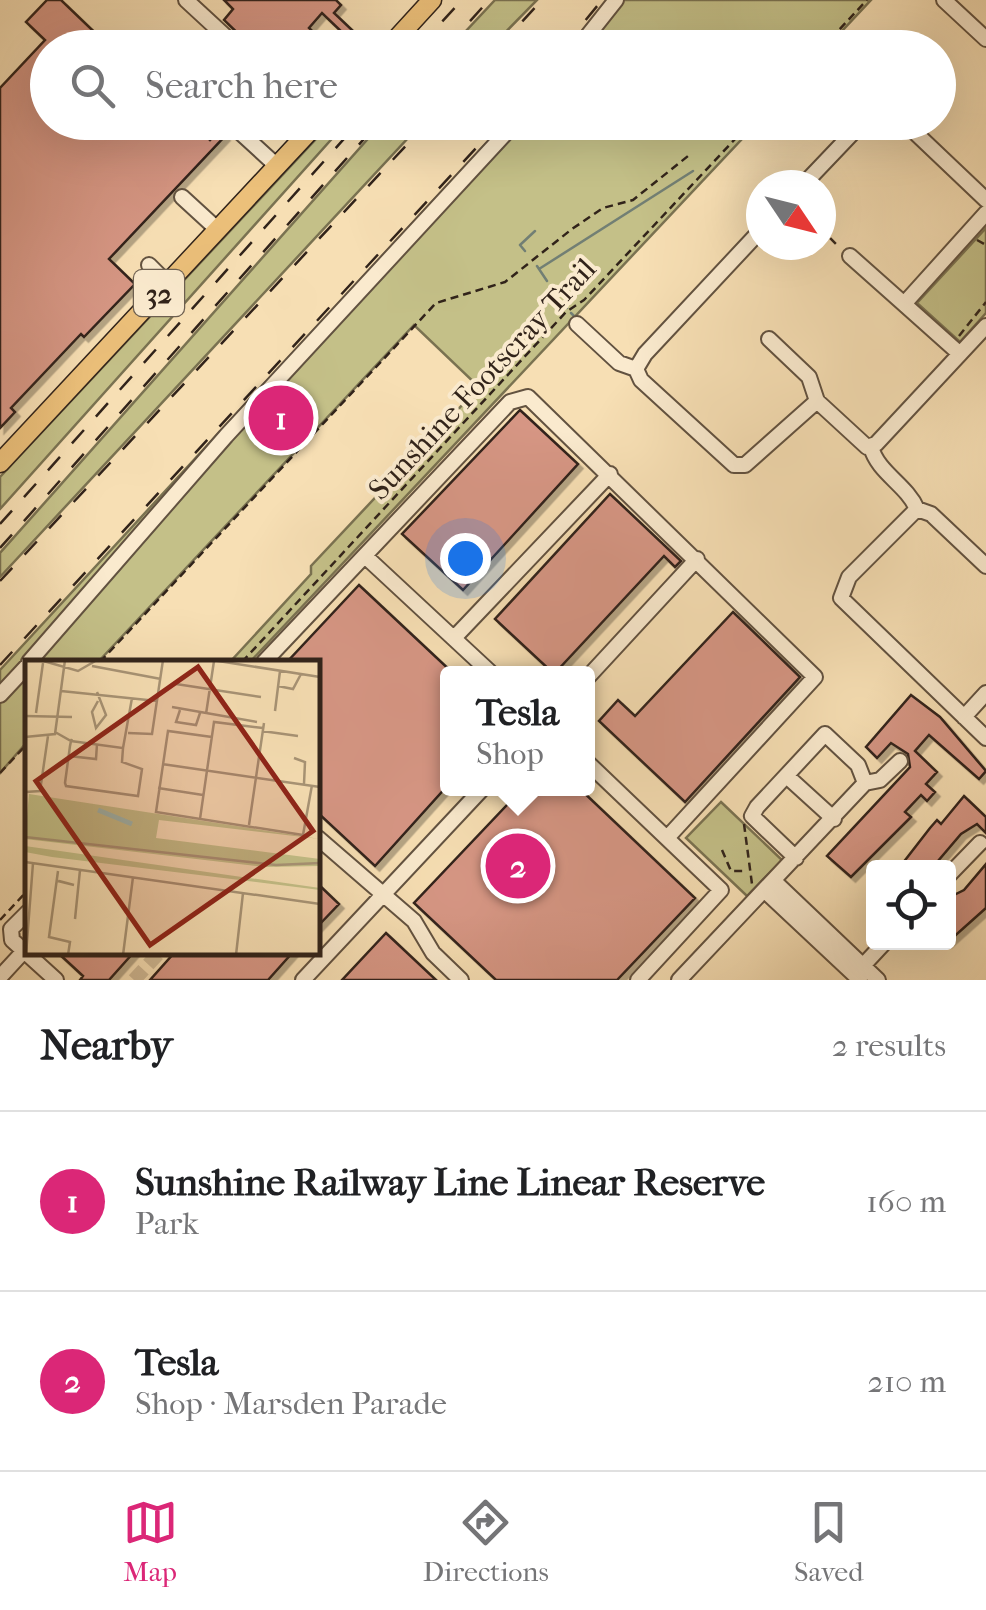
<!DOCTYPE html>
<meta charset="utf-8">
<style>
body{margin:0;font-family:"IM FELL French Canon",serif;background:#f6f6f6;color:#202124}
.controls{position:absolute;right:30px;bottom:30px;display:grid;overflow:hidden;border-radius:10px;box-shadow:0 10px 40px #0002}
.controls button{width:90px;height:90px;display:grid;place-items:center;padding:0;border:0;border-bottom:2px solid #e0e0e0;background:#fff;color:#202124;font:50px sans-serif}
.compass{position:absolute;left:746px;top:170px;width:90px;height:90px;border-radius:50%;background:#fff;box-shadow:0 10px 40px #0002;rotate:125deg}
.you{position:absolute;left:465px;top:558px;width:35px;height:35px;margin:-25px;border:8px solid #fff;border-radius:50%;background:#1a73e8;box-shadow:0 0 0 15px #1a73e833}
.badge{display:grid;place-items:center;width:65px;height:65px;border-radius:50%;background:#db2777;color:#fff;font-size:32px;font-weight:700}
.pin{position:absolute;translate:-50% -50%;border:5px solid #fff;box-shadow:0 2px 10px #0006}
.popup{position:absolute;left:440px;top:666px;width:155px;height:130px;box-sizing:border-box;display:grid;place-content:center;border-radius:10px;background:#fff;filter:drop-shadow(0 2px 8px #0005);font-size:32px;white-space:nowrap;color:#757577}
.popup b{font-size:38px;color:#202124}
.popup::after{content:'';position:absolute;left:50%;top:100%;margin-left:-20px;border:20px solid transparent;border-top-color:#fff}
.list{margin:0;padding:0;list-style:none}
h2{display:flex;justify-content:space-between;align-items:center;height:130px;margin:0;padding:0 40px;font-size:42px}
h2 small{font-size:32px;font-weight:400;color:#757577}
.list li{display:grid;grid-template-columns:65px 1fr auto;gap:30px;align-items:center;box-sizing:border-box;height:180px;padding:0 40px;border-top:2px solid #e0e0e0}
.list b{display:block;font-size:38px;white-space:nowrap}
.list p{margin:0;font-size:32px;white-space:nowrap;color:#757577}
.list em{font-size:32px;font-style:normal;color:#757577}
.icon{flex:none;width:55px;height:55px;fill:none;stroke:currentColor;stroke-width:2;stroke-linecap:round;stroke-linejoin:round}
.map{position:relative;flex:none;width:986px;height:980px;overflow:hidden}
.search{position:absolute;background:#fff;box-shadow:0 10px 40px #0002;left:30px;right:30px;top:30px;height:110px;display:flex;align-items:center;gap:25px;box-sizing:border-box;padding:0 35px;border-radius:55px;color:#757577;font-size:38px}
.sheet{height:490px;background:#fff}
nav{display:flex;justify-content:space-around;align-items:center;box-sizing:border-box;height:140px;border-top:2px solid #e0e0e0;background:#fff;font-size:28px;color:#757577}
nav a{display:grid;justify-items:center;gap:5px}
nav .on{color:#db2777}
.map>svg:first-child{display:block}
.green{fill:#c4c088;stroke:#7a7251;stroke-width:2.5}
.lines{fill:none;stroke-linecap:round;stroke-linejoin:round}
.stream{stroke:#727f74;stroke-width:2.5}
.building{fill:#d69684;stroke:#31231a;stroke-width:2.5;filter:url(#shadow)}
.minor-tunnel{stroke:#cfb995;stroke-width:14;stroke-dasharray:14 7;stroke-linecap:butt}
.minor-casing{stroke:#625240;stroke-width:18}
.major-casing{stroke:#31231a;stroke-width:21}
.path{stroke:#31231a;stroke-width:2.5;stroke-dasharray:8 5;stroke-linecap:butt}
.minor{stroke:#faeace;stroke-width:14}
.major{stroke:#ecc07a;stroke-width:18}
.rail{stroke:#31231a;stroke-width:2.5;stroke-dasharray:18 18;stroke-linecap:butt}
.labels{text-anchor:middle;stroke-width:8;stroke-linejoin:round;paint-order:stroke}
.shield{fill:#faeace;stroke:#6d5f50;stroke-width:2.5}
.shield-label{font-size:28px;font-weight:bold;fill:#31231a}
.street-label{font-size:30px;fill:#31231a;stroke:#faeace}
.inset-river{fill:none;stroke:#9dbcb0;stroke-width:5}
.inset-road{fill:none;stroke:#a89476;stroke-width:2.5}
.view{fill:#8f2418;fill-opacity:0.15;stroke:#8f2418;stroke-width:5}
.inset-edge{fill:none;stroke:#31231a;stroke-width:5}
</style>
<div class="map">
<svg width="986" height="980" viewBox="0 0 986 980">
<defs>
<filter id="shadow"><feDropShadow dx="4.5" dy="4.5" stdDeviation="0" flood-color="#0004"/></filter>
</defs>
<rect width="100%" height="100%" fill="#f7dfb4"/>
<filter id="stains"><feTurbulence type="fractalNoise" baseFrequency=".002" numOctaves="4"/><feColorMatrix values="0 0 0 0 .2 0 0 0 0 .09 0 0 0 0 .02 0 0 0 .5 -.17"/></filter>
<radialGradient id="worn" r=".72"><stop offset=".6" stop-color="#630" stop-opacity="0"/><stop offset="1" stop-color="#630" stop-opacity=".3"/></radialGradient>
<!-- green -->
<path class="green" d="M495 0H537L491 47H451Z
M608 0H871L827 47 568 48Z
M331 123H346L0 509V477Z
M382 123H422L0 577V553Z
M505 123H757L250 662H230L311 574V566L479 387 414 325 98 662H28L27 742 0 773V670Z
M986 228V313L960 342 917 303Z
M721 802 782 860 747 896 686 838Z"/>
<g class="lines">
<!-- stream -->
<path class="stream" d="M525 251 520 245 535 231
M537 266 547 281
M539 269 693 171
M563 303 567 308
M571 313 574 316"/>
</g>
<!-- building -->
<path class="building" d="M47 0H61L111 48H48V122H191L210 140 219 131 225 136 109 259 135 284 84 337 81 334 11 408 15 412 0 428V88L45 40 26 22Z
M224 0H336L341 5 334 13 352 30 346 36 322 13 309 28 330 48H312L300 37 290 48H253L224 20 233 9Z
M520 410 578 464 463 590 402 534Z
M610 494 681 561 675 567 664 556 554 674 495 619Z
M359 585 454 674H448V785L375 866 318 813V662H287Z
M733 612 800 677 685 802 599 721 618 700 635 716Z
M911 695 940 717 986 771 979 779 929 735 915 751 937 772 926 784 935 792 927 801 921 795 905 812 911 817 851 877 827 856 910 767 908 754 891 743 877 758 866 747Z
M523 788H579L695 898 617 980H496L414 903Z
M964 796 986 817V833L977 824 961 834 932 868H899L930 828 937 820 941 824Z
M986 864V908L948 942V898L964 890Z
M318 884 339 904 318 926Z
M386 933 436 980H342Z
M57 952H134L109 980H80L83 976Z
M175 952H293L268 980H150Z"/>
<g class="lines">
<!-- minor-tunnel -->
<path class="minor-tunnel" d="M134 980 160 952"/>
<!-- minor casing -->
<g class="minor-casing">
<path id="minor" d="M186 0 238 48
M944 0 986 39
M578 48 616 0
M904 122 986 200
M241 133 278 167
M803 185 863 122
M182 197 218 230
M761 230 645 354 636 369 641 380 734 465H745L817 401 867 447 876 444 986 326
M850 256 904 304
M149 265 168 284
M577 324 619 363 636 369
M769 339 809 377 817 401
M960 354 904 304 986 213
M871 447C878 473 906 484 917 509
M917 509 849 577 841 598 986 738
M917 509 931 514 986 566
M365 556 492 674
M454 638 610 474
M29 662 226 436 516 122
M264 662 510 402 528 397 815 677 667 838
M588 677 697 559
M0 695 28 665
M964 717 986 693
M588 763 721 890 638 980
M790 779 834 819
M865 783 880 780 900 761
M318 838 414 921 433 953 461 980
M796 858 752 816 757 807 825 734 858 765 865 783
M948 876 980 843
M774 881 878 980
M765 891 860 980
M28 912 11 929 12 940 56 980
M858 971 885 942
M0 977 24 951
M303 980 483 788
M679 980 865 783"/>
</g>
<!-- major casing -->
<g class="major-casing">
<path id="major" d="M388 48 432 0
M0 463 318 122"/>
</g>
<!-- path -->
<path class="path" d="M831 40 836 48
M822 48 867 0
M821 229 839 247
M977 240 986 245
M959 336 986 302
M100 662 436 303 505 282 572 229 603 208 633 200 688 156
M242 662 566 312 584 300 751 122
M0 773 28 743
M744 824 752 884
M722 850 731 871H745
M0 920 28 890"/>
<!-- minor -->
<use href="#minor" class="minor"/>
<!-- major -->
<use href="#major" class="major"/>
<!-- rail -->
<path class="rail" d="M418 48 462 0
M446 48 489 0
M498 48 542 0
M563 48 602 0
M0 524 359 122
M0 548 379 122
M0 581 428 122
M0 665 500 122"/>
</g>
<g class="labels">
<!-- shield labels -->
<rect class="shield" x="134" y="270" width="50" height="46" rx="8"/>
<g class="shield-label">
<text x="159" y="303">32</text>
</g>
<!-- street labels -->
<g class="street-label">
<text transform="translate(482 379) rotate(-47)" y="10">Sunshine Footscray Trail</text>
</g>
</g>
<!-- overview -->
<g transform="translate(25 660)">
<rect width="295" height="295" fill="#f7dfb4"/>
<path d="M4 134 295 179 134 160 131 178 295 199V206L240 207 0 179ZM0 186 295 228V230L27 197 0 192Z" fill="#c4c088"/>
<path class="inset-river" d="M73 150 107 164"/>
<path class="inset-road" d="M15 0 53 11 72 0M187 0 295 17M67 6 136 19M151 24 236 37M253 26 268 29 276 14M36 31 132 41M72 32 81 55 71 68 67 52 73 41M147 47 232 62M155 50 151 62 171 65 175 53M250 51 255 11M11 53 18 3M181 54 189 1M0 56 47 57M237 71 273 76M30 72 46 81 98 88 97 102 117 109 113 136 41 126 40 123 45 86 46 81 47 79M103 73 127 74 138 0M0 77 30 74 40 0M187 77 143 71 131 152 278 175 287 125M98 88 107 38M44 96 71 99 72 84M269 98 280 102 279 124M137 104 295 127M133 128 178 135M0 132 15 131 23 76M175 159 189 62 238 68M224 165 239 63M0 177 251 205 295 203M0 202 295 244M33 211 24 277 45 282 43 295M33 221 49 225 34 221M50 259 55 210M1 295 8 203M98 295 108 217M211 295 218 233"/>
<path class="view" d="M173 7 288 171 125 285 11 121Z"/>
<rect width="295" height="295" class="inset-edge"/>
</g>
<rect width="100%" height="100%" filter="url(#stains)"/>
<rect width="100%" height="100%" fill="url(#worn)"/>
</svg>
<div class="controls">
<button><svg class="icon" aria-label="locate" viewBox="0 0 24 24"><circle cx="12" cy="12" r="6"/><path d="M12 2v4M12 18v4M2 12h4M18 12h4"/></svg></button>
</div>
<svg class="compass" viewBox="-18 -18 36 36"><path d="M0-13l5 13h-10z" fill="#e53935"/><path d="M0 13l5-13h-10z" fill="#757577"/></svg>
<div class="you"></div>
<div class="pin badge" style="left:281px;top:418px">1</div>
<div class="pin badge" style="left:518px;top:866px">2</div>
<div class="popup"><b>Tesla</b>Shop</div>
<div class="search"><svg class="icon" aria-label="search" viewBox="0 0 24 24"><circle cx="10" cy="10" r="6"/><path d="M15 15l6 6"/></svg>Search here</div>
</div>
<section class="sheet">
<h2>Nearby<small>2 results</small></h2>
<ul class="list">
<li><span class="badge">1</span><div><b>Sunshine Railway Line Linear Reserve</b><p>Park</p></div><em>160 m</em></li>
<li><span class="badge">2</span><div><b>Tesla</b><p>Shop · Marsden Parade</p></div><em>210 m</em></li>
</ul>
</section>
<nav>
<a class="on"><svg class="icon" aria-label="map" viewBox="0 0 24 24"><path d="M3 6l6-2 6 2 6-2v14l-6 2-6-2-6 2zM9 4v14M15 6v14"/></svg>Map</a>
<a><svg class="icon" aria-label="directions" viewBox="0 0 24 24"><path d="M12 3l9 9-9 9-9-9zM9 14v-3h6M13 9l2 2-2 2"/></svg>Directions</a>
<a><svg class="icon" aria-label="saved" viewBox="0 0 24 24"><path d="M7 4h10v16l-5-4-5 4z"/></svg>Saved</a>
</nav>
